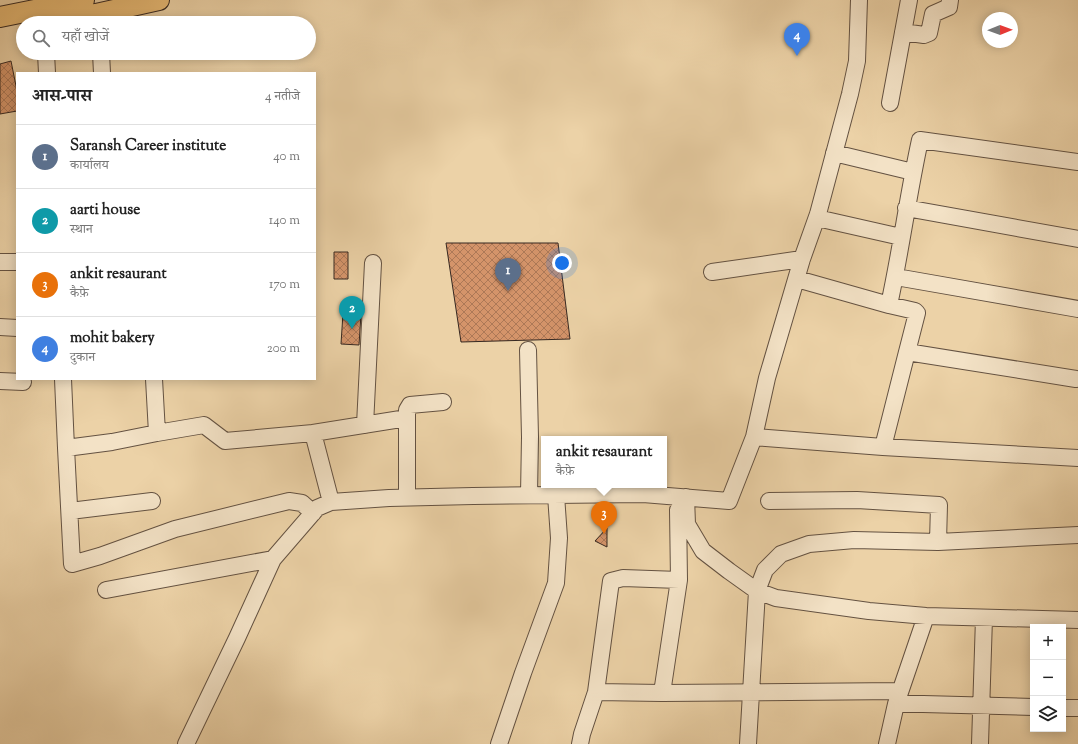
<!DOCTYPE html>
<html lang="hi">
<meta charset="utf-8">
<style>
body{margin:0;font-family:"Sorts Mill Goudy","Noto Serif Devanagari",serif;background:#f6f6f6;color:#222}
.controls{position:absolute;right:12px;bottom:12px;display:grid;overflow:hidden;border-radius:0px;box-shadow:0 2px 10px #0003}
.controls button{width:36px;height:36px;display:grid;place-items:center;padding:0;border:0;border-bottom:1px solid #e0e0e0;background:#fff;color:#222;font:20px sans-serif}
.compass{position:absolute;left:982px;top:12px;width:36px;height:36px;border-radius:50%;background:#fff;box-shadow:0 2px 10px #0003;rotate:89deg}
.you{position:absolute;left:562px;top:263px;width:14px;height:14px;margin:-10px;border:3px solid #fff;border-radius:50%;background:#1a73e8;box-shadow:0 0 0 6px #1a73e833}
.badge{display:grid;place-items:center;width:26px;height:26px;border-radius:50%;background:#8f2418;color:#fff;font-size:13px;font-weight:700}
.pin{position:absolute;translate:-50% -33px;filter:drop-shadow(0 1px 2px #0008)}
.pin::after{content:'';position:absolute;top:21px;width:14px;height:12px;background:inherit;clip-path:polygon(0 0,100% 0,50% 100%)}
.popup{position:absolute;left:541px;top:436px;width:126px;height:52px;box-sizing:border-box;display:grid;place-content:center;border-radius:0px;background:#fff;filter:drop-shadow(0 1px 3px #0005);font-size:13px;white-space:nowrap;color:#767676}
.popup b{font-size:15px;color:#222}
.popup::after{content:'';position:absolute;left:50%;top:100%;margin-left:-8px;border:8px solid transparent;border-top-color:#fff}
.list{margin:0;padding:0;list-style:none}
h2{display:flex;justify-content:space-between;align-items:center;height:52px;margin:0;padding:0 16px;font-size:17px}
h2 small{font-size:13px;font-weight:400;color:#767676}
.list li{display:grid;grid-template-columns:26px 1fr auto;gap:12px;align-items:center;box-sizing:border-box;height:64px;padding:0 16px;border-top:1px solid #e0e0e0}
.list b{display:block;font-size:15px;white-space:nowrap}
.list p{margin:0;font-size:13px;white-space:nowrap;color:#767676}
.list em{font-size:13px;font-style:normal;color:#767676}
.icon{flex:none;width:22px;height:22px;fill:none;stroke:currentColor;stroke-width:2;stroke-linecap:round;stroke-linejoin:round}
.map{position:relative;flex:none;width:1078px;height:744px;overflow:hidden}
.search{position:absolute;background:#fff;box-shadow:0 2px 10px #0003;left:16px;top:16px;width:300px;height:44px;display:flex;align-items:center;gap:10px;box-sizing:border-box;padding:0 14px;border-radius:22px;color:#767676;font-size:15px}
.panel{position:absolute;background:#fff;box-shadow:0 2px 10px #0003;left:16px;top:72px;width:300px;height:308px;border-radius:0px}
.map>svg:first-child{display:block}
.building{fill:url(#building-cross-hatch);stroke:#362821}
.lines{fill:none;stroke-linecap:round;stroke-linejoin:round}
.minor-casing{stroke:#645242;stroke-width:18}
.major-casing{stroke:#362821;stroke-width:22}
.minor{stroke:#f3e2c6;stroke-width:16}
.major{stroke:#e6b974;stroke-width:20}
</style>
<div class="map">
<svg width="1078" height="744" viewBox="0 0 1078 744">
<defs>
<pattern id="building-cross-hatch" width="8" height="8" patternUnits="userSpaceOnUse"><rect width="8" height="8" fill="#d4946a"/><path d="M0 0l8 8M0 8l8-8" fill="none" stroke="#ad7957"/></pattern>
</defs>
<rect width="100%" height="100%" fill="#ecd2a7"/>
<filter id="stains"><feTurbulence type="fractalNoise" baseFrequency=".005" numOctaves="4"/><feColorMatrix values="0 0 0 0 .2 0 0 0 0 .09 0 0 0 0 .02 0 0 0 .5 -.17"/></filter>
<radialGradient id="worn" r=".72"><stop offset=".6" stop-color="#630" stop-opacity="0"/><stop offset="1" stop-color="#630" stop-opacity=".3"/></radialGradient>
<!-- building -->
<path class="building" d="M11 61 17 91V111L0 114V64Z
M446 243H558L570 339 461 342Z
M334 252H348V279H334Z
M343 313 361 314 359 345 341 344Z
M607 528V547L595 541Z"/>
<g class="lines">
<!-- minor casing -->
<g class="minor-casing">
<path id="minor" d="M903 32 924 35 929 33 933 14 949 7 950 0
M46 53 47 73
M101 53 102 73
M890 103 909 0
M834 153 913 172
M906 208 1078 239
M817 218 901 237
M0 262H17
M712 272 802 259
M896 277 1078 309
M797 279 889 305
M0 327 17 328
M528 350 530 437 529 495
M907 352 917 313 915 311 889 305C901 250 908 195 920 140L1078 162
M63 379 66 448 112 442 157 433 154 379
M0 381 23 382
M365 425 373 263
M157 433 204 425 225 441 313 433 331 502
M313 433 407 418
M754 437 767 378 802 259 818 214 850 94 857 61 859 0
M883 447 907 352 1076 379
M66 448 72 564 100 556 175 529 289 501 302 503 313 513
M686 497 687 524 703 551 729 571 757 591 776 598 869 611 926 616 1078 620
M407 498V410L410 405 443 402
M769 501 857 500 939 505 938 542 1078 535
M70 511 152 501
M106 590 273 559
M596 692 662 693 900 691
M662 693 679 580 678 510
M896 704H923L1033 707
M1063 708H1078
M186 744 237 638 273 559 317 508 331 502 389 498 473 496 643 494 729 501 754 437 883 447 1078 458
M499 744 523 673 556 583 559 538 556 495
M580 744 582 734 596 692 611 581 623 578 679 580
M748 744 757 591 765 570 781 554 809 544 854 540 938 542
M887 744 896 704 926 616
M980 744 984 618"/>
</g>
<!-- major casing -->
<g class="major-casing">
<path id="major" d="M0 17 84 0
M39 23 96 14 159 0"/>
</g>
<!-- minor -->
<use href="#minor" class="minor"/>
<!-- major -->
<use href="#major" class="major"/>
</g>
<rect width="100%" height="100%" filter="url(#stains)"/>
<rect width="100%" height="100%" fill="url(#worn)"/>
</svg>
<div class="controls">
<button>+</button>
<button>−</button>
<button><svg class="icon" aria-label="layers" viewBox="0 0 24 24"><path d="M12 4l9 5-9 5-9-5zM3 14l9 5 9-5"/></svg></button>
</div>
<svg class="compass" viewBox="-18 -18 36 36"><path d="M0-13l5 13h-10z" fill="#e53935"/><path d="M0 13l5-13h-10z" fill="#767676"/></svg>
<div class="you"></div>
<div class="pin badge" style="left:508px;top:291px;background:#5c6f8a">1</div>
<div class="pin badge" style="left:352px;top:329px;background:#0f9aa8">2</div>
<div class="pin badge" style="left:604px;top:534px;background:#e8710a">3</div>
<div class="popup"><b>ankit resaurant</b>कैफ़े</div>
<div class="pin badge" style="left:797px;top:56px;background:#3f7fe0">4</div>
<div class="search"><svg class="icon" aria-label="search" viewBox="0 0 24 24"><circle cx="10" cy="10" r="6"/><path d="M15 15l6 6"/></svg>यहाँ खोजें</div>
<section class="panel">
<h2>आस-पास<small>4 नतीजे</small></h2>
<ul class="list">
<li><span class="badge" style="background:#5c6f8a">1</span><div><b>Saransh Career institute</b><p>कार्यालय</p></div><em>40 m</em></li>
<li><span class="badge" style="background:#0f9aa8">2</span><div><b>aarti house</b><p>स्थान</p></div><em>140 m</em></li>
<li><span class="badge" style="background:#e8710a">3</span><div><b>ankit resaurant</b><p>कैफ़े</p></div><em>170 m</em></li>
<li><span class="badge" style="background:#3f7fe0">4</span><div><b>mohit bakery</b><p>दुकान</p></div><em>200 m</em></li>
</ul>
</section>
</div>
